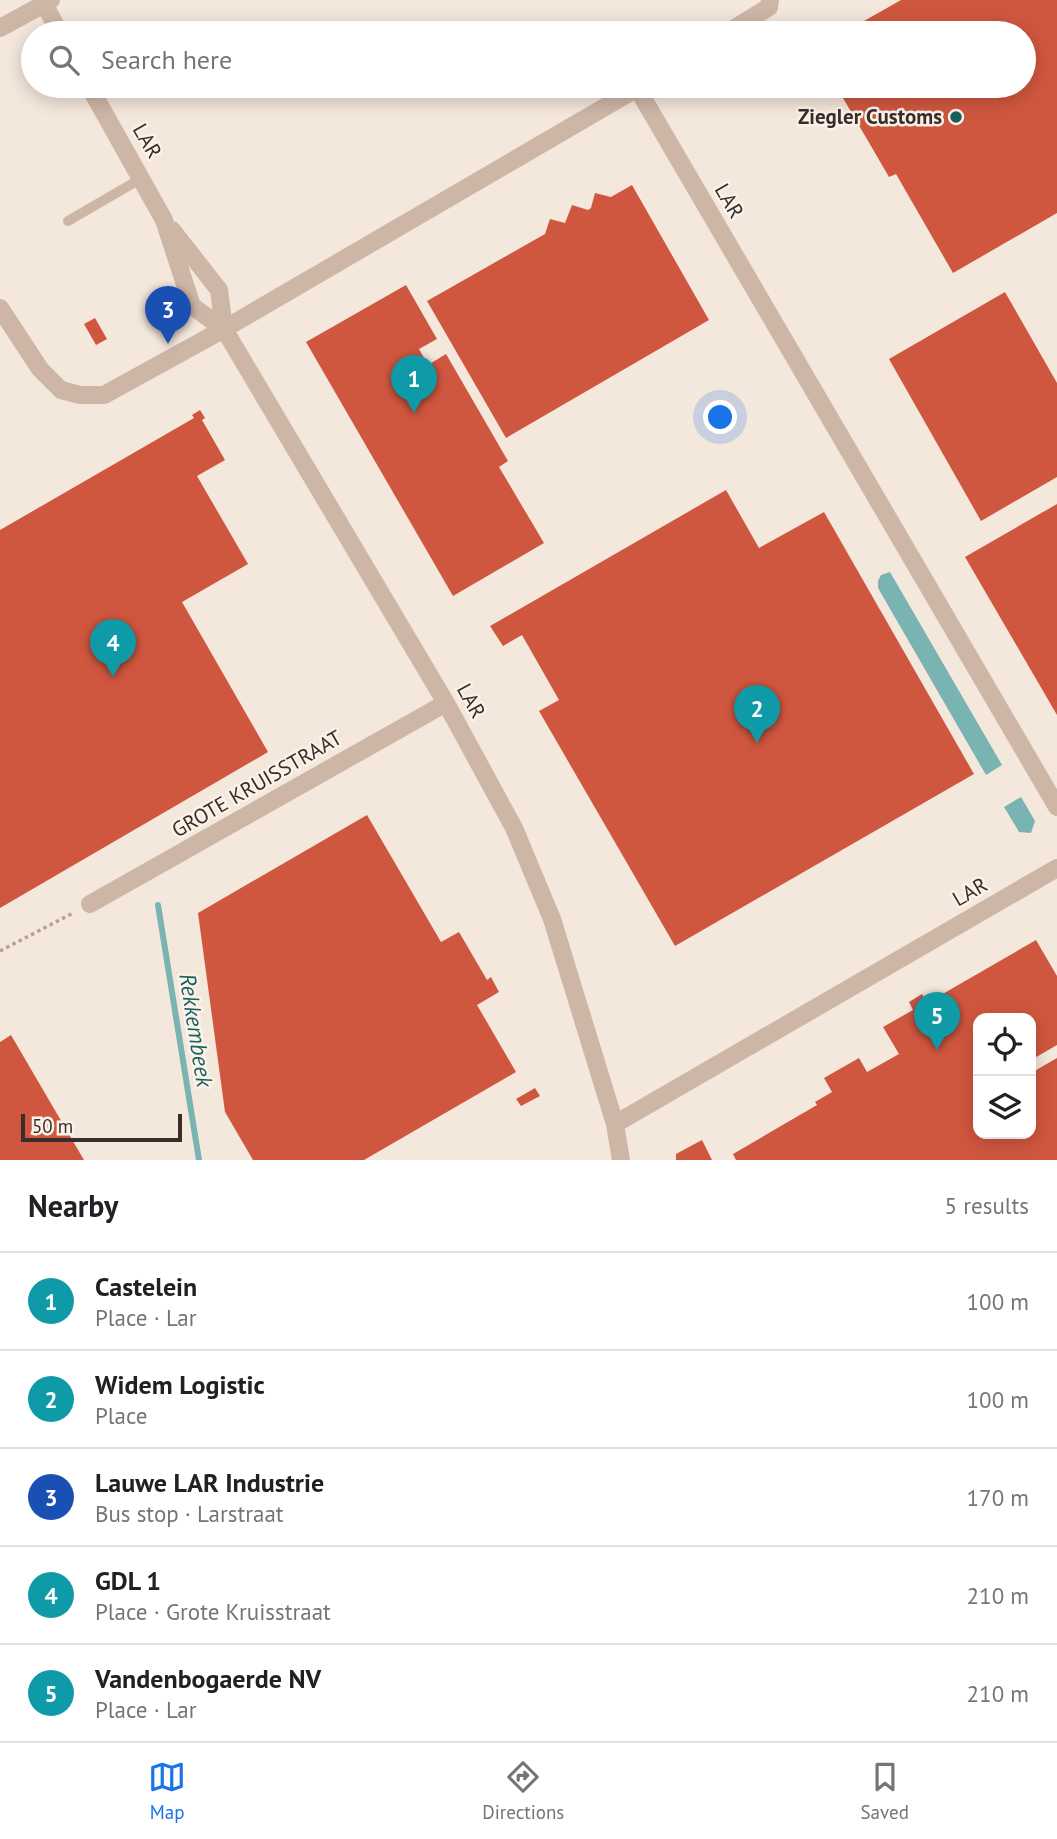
<!DOCTYPE html>
<meta charset="utf-8">
<style>
body{margin:0;font-family:"PT Sans",sans-serif;background:#f2f2f2;color:#202124}
.controls{position:absolute;right:21px;bottom:21px;display:grid;overflow:hidden;border-radius:14px;box-shadow:0 4px 18px #0003}
.controls button{width:63px;height:63px;display:grid;place-items:center;padding:0;border:0;border-bottom:2px solid #e0e0e0;background:#fff;color:#202124;font:35px sans-serif}
.scale{position:absolute;left:21px;bottom:18px;width:161px;box-sizing:border-box;padding-left:7px;border:4px solid #3a2c28;border-top:0;font-size:19px;line-height:24px;white-space:nowrap;color:#3a2c28;-webkit-text-stroke:5px #fbf2ea;paint-order:stroke}
.you{position:absolute;left:721px;top:418px;width:24px;height:24px;margin:-18px;border:5px solid #fff;border-radius:50%;background:#1a73e8;box-shadow:0 0 0 10px #1a73e833}
.badge{display:grid;place-items:center;width:46px;height:46px;border-radius:50%;background:#1a73e8;color:#fff;font-size:23px;font-weight:700}
.pin{position:absolute;translate:-50% -58px;filter:drop-shadow(0 2px 4px #0008)}
.pin::after{content:'';position:absolute;top:37px;width:24px;height:21px;background:inherit;clip-path:polygon(0 0,100% 0,50% 100%)}
.list{margin:0;padding:0;list-style:none}
h2{display:flex;justify-content:space-between;align-items:center;height:91px;margin:0;padding:0 28px;font-size:30px}
h2 small{font-size:23px;font-weight:400;color:#757577}
.list li{display:grid;grid-template-columns:46px 1fr auto;gap:21px;align-items:center;box-sizing:border-box;height:98px;padding:0 28px;border-top:2px solid #e0e0e0}
.list b{display:block;font-size:26px;white-space:nowrap}
.list p{margin:0;font-size:23px;white-space:nowrap;color:#757577}
.list em{font-size:23px;font-style:normal;color:#757577}
.icon{flex:none;width:38px;height:38px;fill:none;stroke:currentColor;stroke-width:2;stroke-linecap:round;stroke-linejoin:round}
.map{position:relative;flex:none;width:1057px;height:1160px;overflow:hidden}
.search{position:absolute;background:#fff;box-shadow:0 4px 18px #0003;left:21px;right:21px;top:21px;height:77px;display:flex;align-items:center;gap:18px;box-sizing:border-box;padding:0 24px;border-radius:38px;color:#757577;font-size:26px}
.sheet{height:581px;background:#fff}
nav{display:flex;justify-content:space-around;align-items:center;box-sizing:border-box;height:98px;border-top:2px solid #e0e0e0;background:#fff;font-size:19px;color:#757577}
nav a{display:grid;justify-items:center;gap:4px}
nav .on{color:#1a73e8}
.map>svg:first-child{display:block}
.water{fill:#79b4b2}
.lines{fill:none;stroke-linecap:round;stroke-linejoin:round}
.stream{stroke:#79b4b2;stroke-width:6}
.building{fill:#d0573f}
.path{stroke:#baa091;stroke-width:3.5;stroke-dasharray:3.5 3.5;stroke-linecap:butt}
.lane{stroke:#ceb6a7;stroke-width:10}
.street{stroke:#ceb6a7;stroke-width:18}
.poi-dot{fill:#1a5f5e;stroke:#fbf2ea;stroke-width:2.5}
.labels{text-anchor:middle;stroke-width:5;stroke-linejoin:round;paint-order:stroke}
.poi-label{font-size:21px;font-weight:bold;fill:#3a2c28;stroke:#fbf2ea;text-anchor:end}
.street-label{font-size:21px;fill:#3a2c28;stroke:#fbf2ea}
.water-label{font-size:23px;font-style:italic;fill:#1a5f5e;stroke:#fbf2ea}
</style>
<div class="map">
<svg width="1057" height="1160" viewBox="0 0 1057 1160">
<rect width="100%" height="100%" fill="#f4e7dc"/>
<!-- water -->
<path class="water" d="M890 572 1002 765 986 775 878 588V581L881 575Z
M1021 797 1035 821 1031 833 1019 832 1004 807Z"/>
<g class="lines">
<!-- stream -->
<path class="stream" d="M158 905 199 1160"/>
</g>
<!-- building -->
<path class="building" d="M901 0H1057V213L953 273 896 174 889 177 836 86H1024V33H843Z
M632 185 709 320 506 438 427 301 545 234 550 219 565 223 572 205 588 210 591 208 595 193 611 197Z
M406 285 437 339 419 349 428 365 446 354 508 461 499 467 544 543 453 596 306 342Z
M1005 292 1057 383V477L981 521 889 359Z
M95 318 107 339 96 345 84 324Z
M200 410 205 418 202 420 225 460 197 476 248 564 182 602 268 752 0 908V530L194 418 192 415Z
M726 490 759 548 824 512 974 774 675 946 539 711 559 700 522 635 503 646 490 626Z
M1057 504V715L965 557Z
M367 815 441 942 459 932 487 980 491 977 499 992 477 1005 516 1072 364 1160H253L225 1112 198 913Z
M1036 940 1057 976V1045L1031 1060V1018H978V1134H1031V1073L1057 1058V1160H736L733 1154 817 1105 815 1102 832 1092 824 1078 859 1058 867 1072 899 1054 883 1027 913 1010 909 1002 922 994 927 1003Z
M11 1035 84 1160H0V1042Z
M535 1088 540 1096 521 1106 516 1099Z
M702 1140 712 1160H676V1154Z"/>
<g class="lines">
<!-- path -->
<path class="path" d="M0 951 73 913"/>
<!-- lane -->
<path class="lane" d="M68 221 142 178"/>
<!-- street -->
<path class="street" d="M51 0 44 4 60 33
M0 28 44 4
M727 33 769 7 770 0
M89 86 164 220 192 306 224 329 446 703 514 828 552 919 615 1124 621 1160
M637 88 1057 807
M172 230 219 290 224 329
M0 308 40 369 61 390 80 395H104L224 329 641 86
M90 904 446 703
M615 1124 1057 868"/>
</g>
<!-- markers -->
<circle class="poi-dot" cx="956" cy="117" r="7"/>
<g class="labels">
<!-- poi labels -->
<g class="poi-label">
<text x="942" y="124">Ziegler Customs</text>
</g>
<!-- street labels -->
<g class="street-label">
<text transform="translate(147 141) rotate(60)" y="7">LAR</text>
<text transform="translate(729 201) rotate(60)" y="7">LAR</text>
<text transform="translate(471 701) rotate(61)" y="7">LAR</text>
<text transform="translate(257 784) rotate(-30)" y="7">GROTE KRUISSTRAAT</text>
<text transform="translate(970 892) rotate(-30)" y="7">LAR</text>
</g>
<!-- water labels -->
<g class="water-label">
<text transform="translate(196 1030) rotate(81)" y="8">Rekkembeek</text>
</g>
</g>
</svg>
<div class="controls">
<button><svg class="icon" aria-label="locate" viewBox="0 0 24 24"><circle cx="12" cy="12" r="6"/><path d="M12 2v4M12 18v4M2 12h4M18 12h4"/></svg></button>
<button><svg class="icon" aria-label="layers" viewBox="0 0 24 24"><path d="M12 4l9 5-9 5-9-5zM3 14l9 5 9-5"/></svg></button>
</div>
<div class="scale">50 m</div>
<div class="you"></div>
<div class="pin badge" style="left:414px;top:413px;background:#0f9aa8">1</div>
<div class="pin badge" style="left:757px;top:743px;background:#0f9aa8">2</div>
<div class="pin badge" style="left:168px;top:344px;background:#1a4fb4">3</div>
<div class="pin badge" style="left:113px;top:677px;background:#0f9aa8">4</div>
<div class="pin badge" style="left:937px;top:1050px;background:#0f9aa8">5</div>
<div class="search"><svg class="icon" aria-label="search" viewBox="0 0 24 24"><circle cx="10" cy="10" r="6"/><path d="M15 15l6 6"/></svg>Search here</div>
</div>
<section class="sheet">
<h2>Nearby<small>5 results</small></h2>
<ul class="list">
<li><span class="badge" style="background:#0f9aa8">1</span><div><b>Castelein</b><p>Place · Lar</p></div><em>100 m</em></li>
<li><span class="badge" style="background:#0f9aa8">2</span><div><b>Widem Logistic</b><p>Place</p></div><em>100 m</em></li>
<li><span class="badge" style="background:#1a4fb4">3</span><div><b>Lauwe LAR Industrie</b><p>Bus stop · Larstraat</p></div><em>170 m</em></li>
<li><span class="badge" style="background:#0f9aa8">4</span><div><b>GDL 1</b><p>Place · Grote Kruisstraat</p></div><em>210 m</em></li>
<li><span class="badge" style="background:#0f9aa8">5</span><div><b>Vandenbogaerde NV</b><p>Place · Lar</p></div><em>210 m</em></li>
</ul>
</section>
<nav>
<a class="on"><svg class="icon" aria-label="map" viewBox="0 0 24 24"><path d="M3 6l6-2 6 2 6-2v14l-6 2-6-2-6 2zM9 4v14M15 6v14"/></svg>Map</a>
<a><svg class="icon" aria-label="directions" viewBox="0 0 24 24"><path d="M12 3l9 9-9 9-9-9zM9 14v-3h6M13 9l2 2-2 2"/></svg>Directions</a>
<a><svg class="icon" aria-label="saved" viewBox="0 0 24 24"><path d="M7 4h10v16l-5-4-5 4z"/></svg>Saved</a>
</nav>
